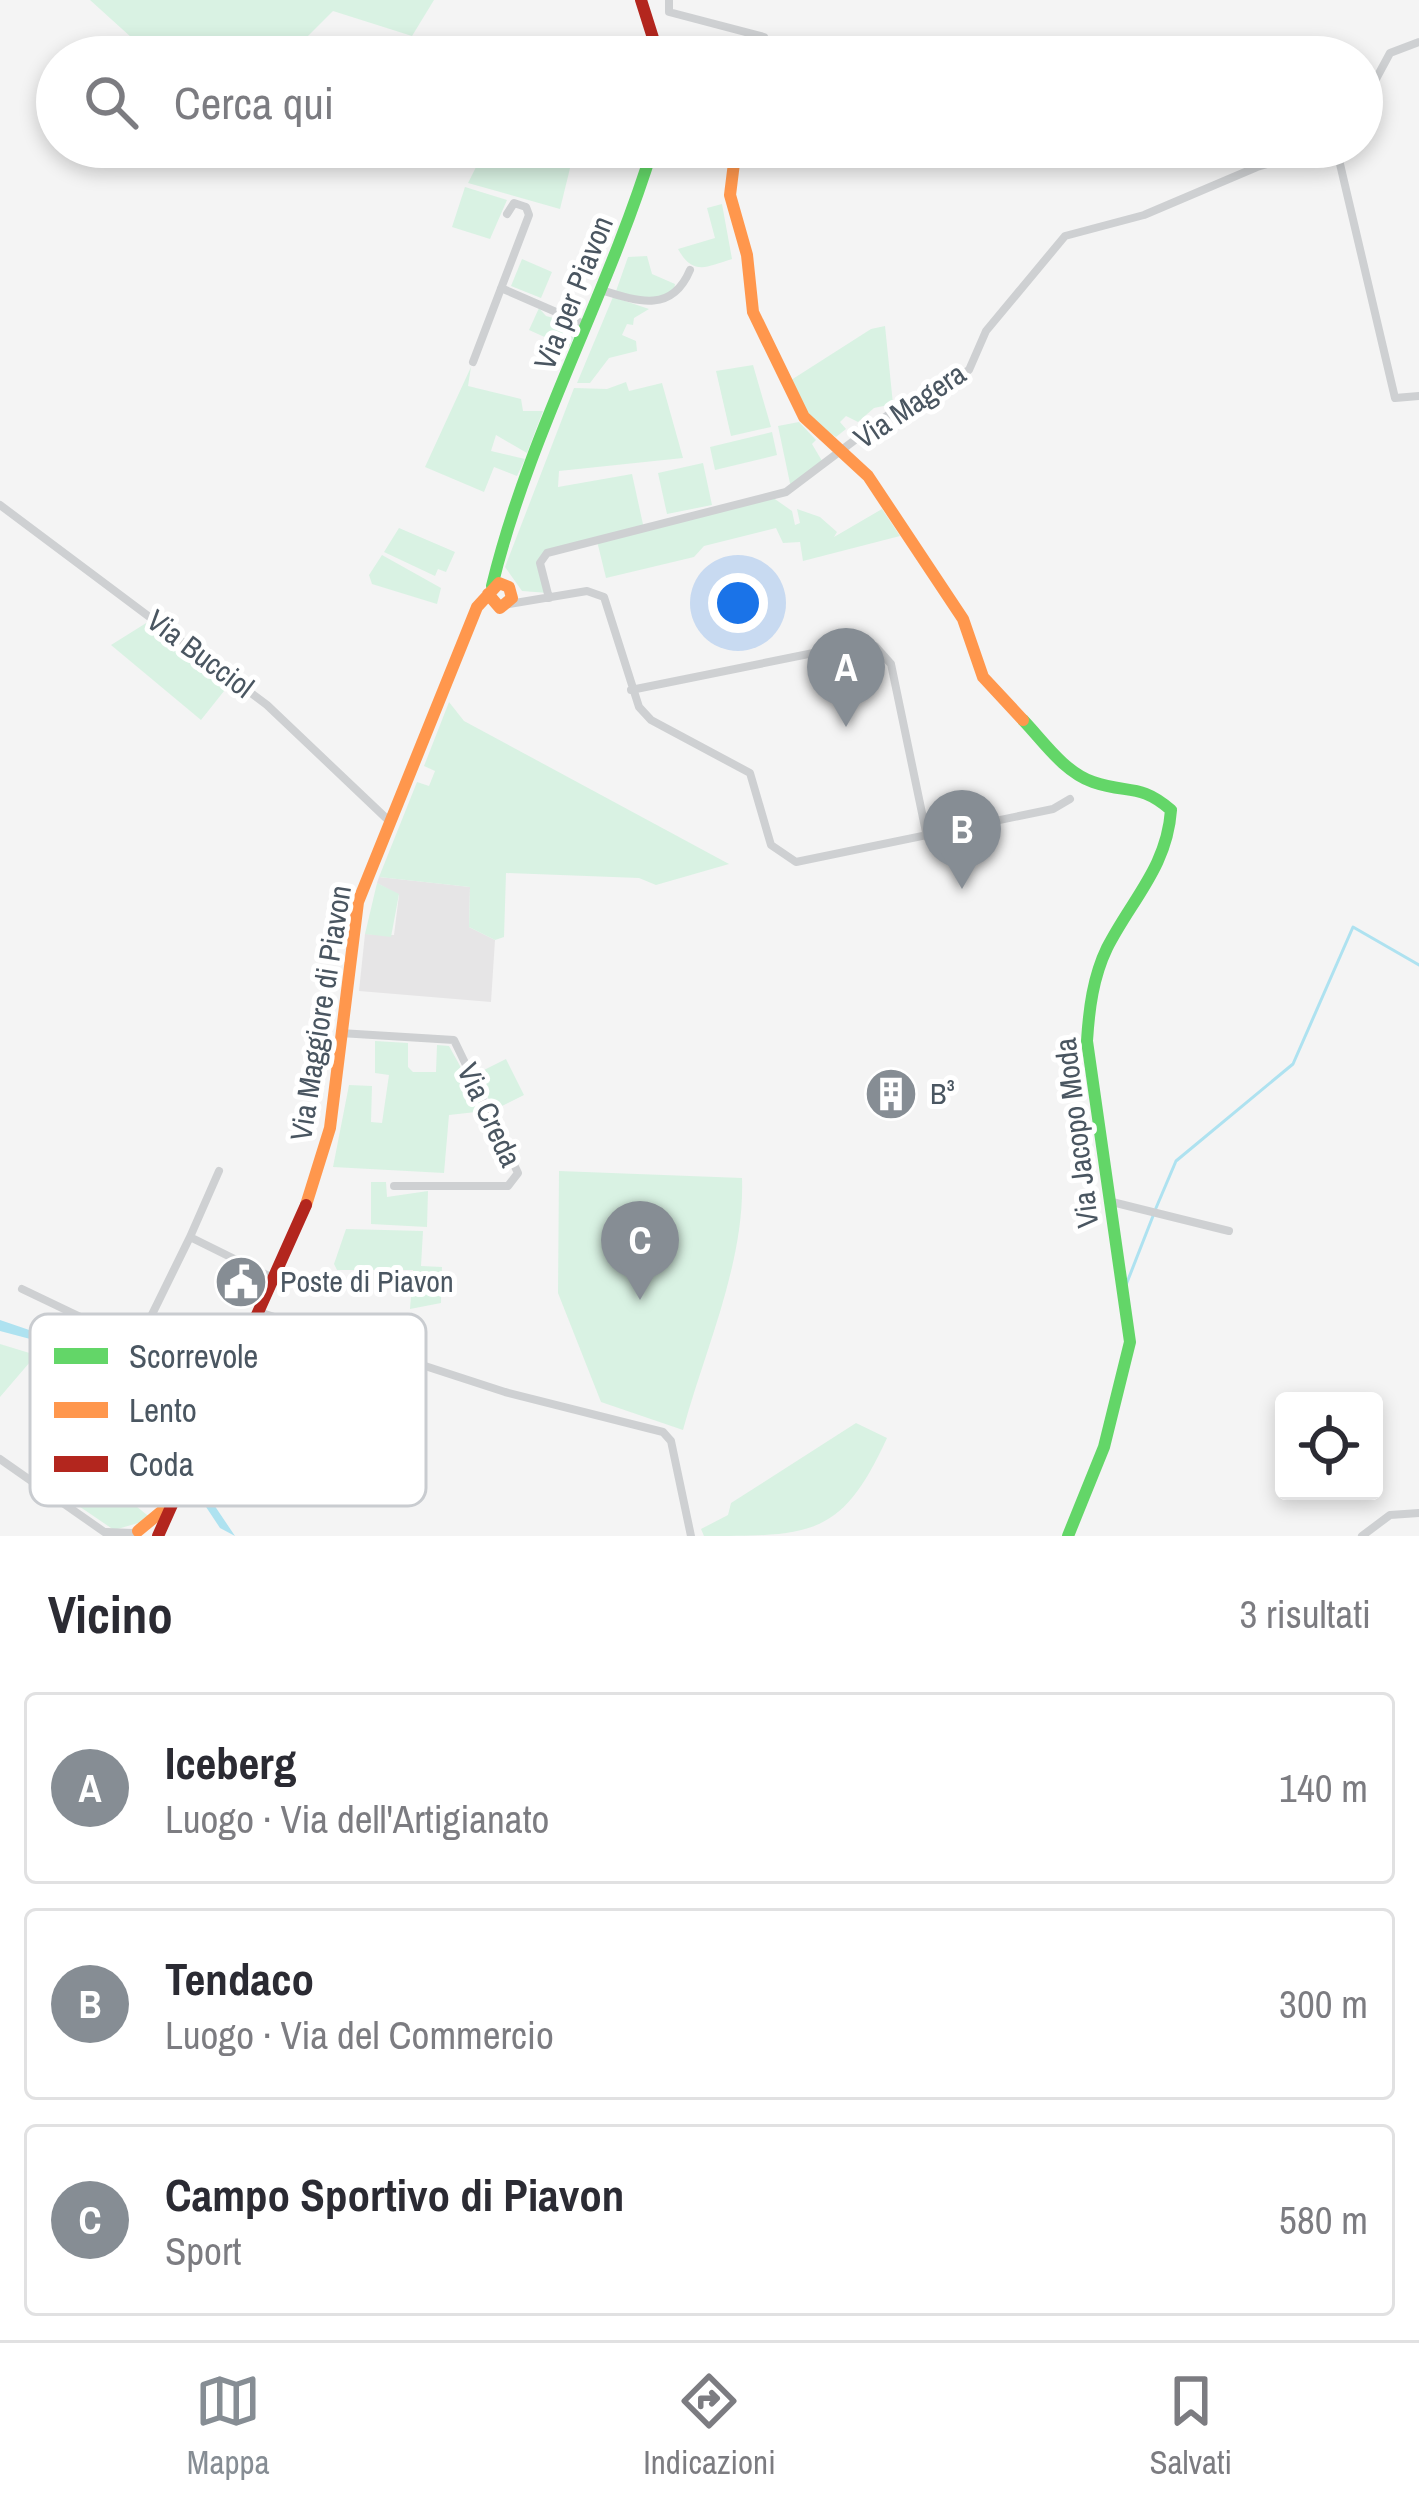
<!DOCTYPE html>
<html lang="it">
<meta charset="utf-8">
<style>
body{margin:0;font-family:"Archivo Narrow",sans-serif;background:#f2f2f3;color:#2b2b33}
.controls{position:absolute;right:36px;bottom:36px;display:grid;overflow:hidden;border-radius:12px;box-shadow:0 6px 18px #0003}
.controls button{width:108px;height:108px;display:grid;place-items:center;padding:0;border:0;border-bottom:3px solid #e1e1e2;background:#fff;color:#2b2b33;font:60px sans-serif}
.you{position:absolute;left:738px;top:603px;width:42px;height:42px;margin:-30px;border:9px solid #fff;border-radius:50%;background:#1a73e8;box-shadow:0 0 0 18px #1a73e833}
.badge{display:grid;place-items:center;width:78px;height:78px;border-radius:50%;background:#868d94;color:#fff;font-size:39px;font-weight:700}
.pin{position:absolute;translate:-50% -99px;filter:drop-shadow(0 3px 6px #0008)}
.pin::after{content:'';position:absolute;top:63px;width:42px;height:36px;background:inherit;clip-path:polygon(0 0,100% 0,50% 100%)}
.list{margin:0;padding:0;list-style:none}
h2{display:flex;justify-content:space-between;align-items:center;height:156px;margin:0;padding:0 48px;font-size:51px}
h2 small{font-size:39px;font-weight:400;color:#7c7c81}
.list li{display:grid;grid-template-columns:78px 1fr auto;gap:36px;align-items:center;box-sizing:border-box;height:192px;margin:0 24px 24px;padding:0 24px;border:3px solid #e1e1e2;border-radius:12px}
.list b{display:block;font-size:45px;white-space:nowrap}
.list p{margin:0;font-size:39px;white-space:nowrap;color:#7c7c81}
.list em{font-size:39px;font-style:normal;color:#7c7c81}
.icon{flex:none;width:66px;height:66px;fill:none;stroke:currentColor;stroke-width:2;stroke-linecap:round;stroke-linejoin:round}
.map{position:relative;flex:none;width:1419px;height:1536px;overflow:hidden}
.search{position:absolute;background:#fff;box-shadow:0 6px 18px #0003;left:36px;right:36px;top:36px;height:132px;display:flex;align-items:center;gap:30px;box-sizing:border-box;padding:0 42px;border-radius:66px;color:#7c7c81;font-size:45px}
.sheet{height:804px;background:#fff}
nav{display:flex;justify-content:space-around;align-items:center;box-sizing:border-box;height:168px;border-top:3px solid #e1e1e2;background:#fff;font-size:33px;color:#7c7c81}
nav a{display:grid;justify-items:center;gap:6px}
nav .on{color:#868d94}
.map>svg:first-child{display:block}
.education{fill:#e6e5e6}
.green{fill:#d9f2e3}
.water{fill:#aee2f0}
.lines{fill:none;stroke-linecap:round;stroke-linejoin:round}
.stream{stroke:#aee2f0;stroke-width:3}
.street{stroke:#ced0d2;stroke-width:8}
.fast{stroke:#63d668;stroke-width:12}
.slow{stroke:#ff974d;stroke-width:12}
.jam{stroke:#b3261e;stroke-width:12}
.labels{text-anchor:middle;stroke-width:10;stroke-linejoin:round;paint-order:stroke}
.street-label{font-size:30px;fill:#4a5661;stroke:#fff}
.poi-label{font-size:30px;fill:#4a5661;stroke:#fff;text-anchor:start}
.key{fill:#fff;stroke:#c9ccd0;stroke-width:3}
.key-label{font-size:33px;fill:#4a5661}
</style>
<div class="map">
<svg width="1419" height="1536" viewBox="0 0 1419 1536">
<rect width="100%" height="100%" fill="#f4f4f4"/>
<!-- education -->
<path class="education" d="M379 877 470 887 469 927 495 940 491 1002 359 991 365 934 394 935 399 895 377 883Z"/>
<!-- green -->
<path class="green" d="M90 0H434L412 36 333 11 287 57H153Z
M486 147H557L573 156 560 209 468 183Z
M465 187 507 200 490 239 452 227Z
M722 204 732 259C706 267 693 276 678 249L715 238 707 208Z
M647 256 652 274 675 284 673 296 665 300 615 294 628 257Z
M522 259 552 272 541 298 511 286Z
M613 297 649 309 634 318 633 325 627 324 622 335 636 341 637 351 609 358 590 383H577Z
M539 308 546 316 579 325 569 348 529 330Z
M885 326 893 404 874 408 858 422 846 416 840 422 846 429 836 437 813 422 788 382 871 329Z
M753 365 771 427 731 436 716 371Z
M471 367 468 386 521 399 523 411H543L527 453 496 435 491 451 525 459 517 476 494 467 484 492 425 467Z
M626 382 629 391 662 383 683 458 559 471 558 487 632 474 644 529 772 497 792 511 795 525 800 523 797 509 820 517 837 532 834 537 882 509 900 536 803 561 800 542 783 543 776 528 704 546 694 557 606 578 597 541 542 557 548 593 522 591 505 567 574 388 607 389Z
M799 422 816 440 812 444 825 466 791 488 778 426Z
M772 432 777 455 715 470 710 447Z
M703 463 712 505 667 514 658 473Z
M399 528 455 552 446 572 438 569 435 576 384 552Z
M382 555 441 588 437 604 372 584 369 575Z
M151 620 232 681 201 720 111 645Z
M449 702 464 721 729 864 656 885 639 878 506 873 504 937 495 940 469 927 470 887 379 877 417 782 429 786 435 771 424 766Z
M377 883 399 894 391 937 365 934Z
M375 1041 408 1043V1067L413 1072H436L437 1045 449 1046 485 1111 449 1115 444 1173 333 1167 349 1085 372 1086 371 1122 382 1123 389 1075 375 1073Z
M506 1059 524 1095 494 1110 476 1074Z
M559 1171 742 1178C745 1263 705 1349 683 1430L601 1402 558 1293Z
M371 1182H386L387 1197 428 1191 427 1227 371 1224Z
M346 1229 423 1231 421 1266 442 1267 441 1303 410 1309 413 1270H337L334 1264Z
M0 1344 36 1355 0 1397Z
M856 1423 887 1438C842 1536 813 1536 704 1536L701 1529 728 1515 731 1503Z
M95 1464 134 1497 131 1502 152 1519 114 1530 67 1498Z"/>
<!-- water -->
<path class="water" d="M0 1320 38 1333 163 1429 235 1536 220 1528 161 1439 34 1340 0 1331Z"/>
<g class="lines">
<!-- stream -->
<path class="stream" d="M1156 1208 1176 1161 1293 1064 1353 927 1419 965
M1126 1285 1153 1216"/>
<!-- street -->
<path class="street" d="M669 0V12L764 37 759 57
M1362 105 1390 53 1419 42
M1336 147 1395 398 1419 396
M501 288 586 325
M601 290C639 302 672 313 690 270
M473 362 529 215 526 207 514 203 507 214
M0 505 267 705 387 819
M549 598 540 563 547 553 786 492 888 415 969 370 986 331 1065 236 1144 215 1257 167 1325 147
M509 604 587 591 604 597 639 707 651 720 750 773 771 845 796 862 1053 809 1070 799
M631 690 858 644 875 646 891 664 927 837
M340 1033 454 1040 518 1173 508 1186H394
M1108 1201 1229 1231
M190 1237 219 1171
M22 1289 225 1386
M259 1312 505 1392 663 1432 671 1441 691 1536
M138 1343 190 1237 273 1278
M222 1393 379 1463
M0 1459 110 1536
M106 1532 133 1533
M1362 1536 1390 1515 1419 1513"/>
<!-- fast -->
<path class="fast" d="M492 586C529 433 607 297 653 147
M1023 720C1044 742 1064 772 1093 782 1128 794 1140 783 1171 810 1167 867 1132 899 1107 948 1093 977 1089 1009 1087 1041L1130 1342 1104 1447 1068 1536"/>
<!-- slow -->
<path class="slow" d="M736 147 730 195 747 255 753 312 804 417 868 476 963 619 983 677 1023 720
M306 1205 330 1128 358 902 477 607 499 583 509 587 512 598 500 608 488 594
M138 1531 168 1506"/>
<!-- jam -->
<path class="jam" d="M641 0 659 57
M158 1536 306 1205"/>
</g>
<!-- icons -->
<defs>
<g id="building-disc" transform="scale(2.7)"><circle r="9.5" fill="#868d94" stroke="#fff"/><path d="M-4-6H4V6H1V3H-1V6H-4ZM-2.5-4.3h1.7v1.8h-1.7ZM.8-4.3h1.7v1.8H.8ZM-2.5-1h1.7V.8h-1.7ZM.8-1h1.7V.8H.8Z" fill="#fff"/></g>
<g id="civic-disc" transform="scale(2.7)"><circle r="9.5" fill="#868d94" stroke="#fff"/><path d="M-.6-6.5H3V-4.5H.6V-3L4-1V1h2V6H-6V1h2V-1L-.6-3ZM-1.2 2.5V6h2.4V2.5Z" fill="#fff"/></g>
</defs>
<g fill-rule="evenodd">
<use href="#building-disc" x="891" y="1094"/>
<use href="#civic-disc" x="241" y="1282"/>
</g>
<g class="labels">
<!-- street labels -->
<g class="street-label">
<text transform="translate(574 293) rotate(-68)" y="10">Via per Piavon</text>
<text transform="translate(910 406) rotate(-34)" y="10">Via Magera</text>
<text transform="translate(200 654) rotate(37)" y="10">Via Bucciol</text>
<text transform="translate(321 1013) rotate(-81)" y="10">Via Maggiore di Piavon</text>
<text transform="translate(489 1115) rotate(65)" y="10">Via Creda</text>
<text transform="translate(1077 1133) rotate(-97)" y="10">Via Jacopo Moda</text>
</g>
<!-- poi labels -->
<g class="poi-label">
<text x="930" y="1104">B³</text>
<text x="280" y="1292">Poste di Piavon</text>
</g>
</g>
<!-- legend -->
<rect x="30" y="1314" width="396" height="192" rx="18" class="key"/>
<rect x="54" y="1348" width="54" height="16" fill="#63d668"/>
<rect x="54" y="1402" width="54" height="16" fill="#ff974d"/>
<rect x="54" y="1456" width="54" height="16" fill="#b3261e"/>
<g class="key-label">
<text x="129" y="1368">Scorrevole</text>
<text x="129" y="1422">Lento</text>
<text x="129" y="1476">Coda</text>
</g>
</svg>
<div class="controls">
<button><svg class="icon" aria-label="locate" viewBox="0 0 24 24"><circle cx="12" cy="12" r="6"/><path d="M12 2v4M12 18v4M2 12h4M18 12h4"/></svg></button>
</div>
<div class="you"></div>
<div class="pin badge" style="left:846px;top:727px">A</div>
<div class="pin badge" style="left:962px;top:889px">B</div>
<div class="pin badge" style="left:640px;top:1300px">C</div>
<div class="search"><svg class="icon" aria-label="search" viewBox="0 0 24 24"><circle cx="10" cy="10" r="6"/><path d="M15 15l6 6"/></svg>Cerca qui</div>
</div>
<section class="sheet">
<h2>Vicino<small>3 risultati</small></h2>
<ul class="list">
<li><span class="badge">A</span><div><b>Iceberg</b><p>Luogo · Via dell'Artigianato</p></div><em>140 m</em></li>
<li><span class="badge">B</span><div><b>Tendaco</b><p>Luogo · Via del Commercio</p></div><em>300 m</em></li>
<li><span class="badge">C</span><div><b>Campo Sportivo di Piavon</b><p>Sport</p></div><em>580 m</em></li>
</ul>
</section>
<nav>
<a class="on"><svg class="icon" aria-label="map" viewBox="0 0 24 24"><path d="M3 6l6-2 6 2 6-2v14l-6 2-6-2-6 2zM9 4v14M15 6v14"/></svg>Mappa</a>
<a><svg class="icon" aria-label="directions" viewBox="0 0 24 24"><path d="M12 3l9 9-9 9-9-9zM9 14v-3h6M13 9l2 2-2 2"/></svg>Indicazioni</a>
<a><svg class="icon" aria-label="saved" viewBox="0 0 24 24"><path d="M7 4h10v16l-5-4-5 4z"/></svg>Salvati</a>
</nav>
